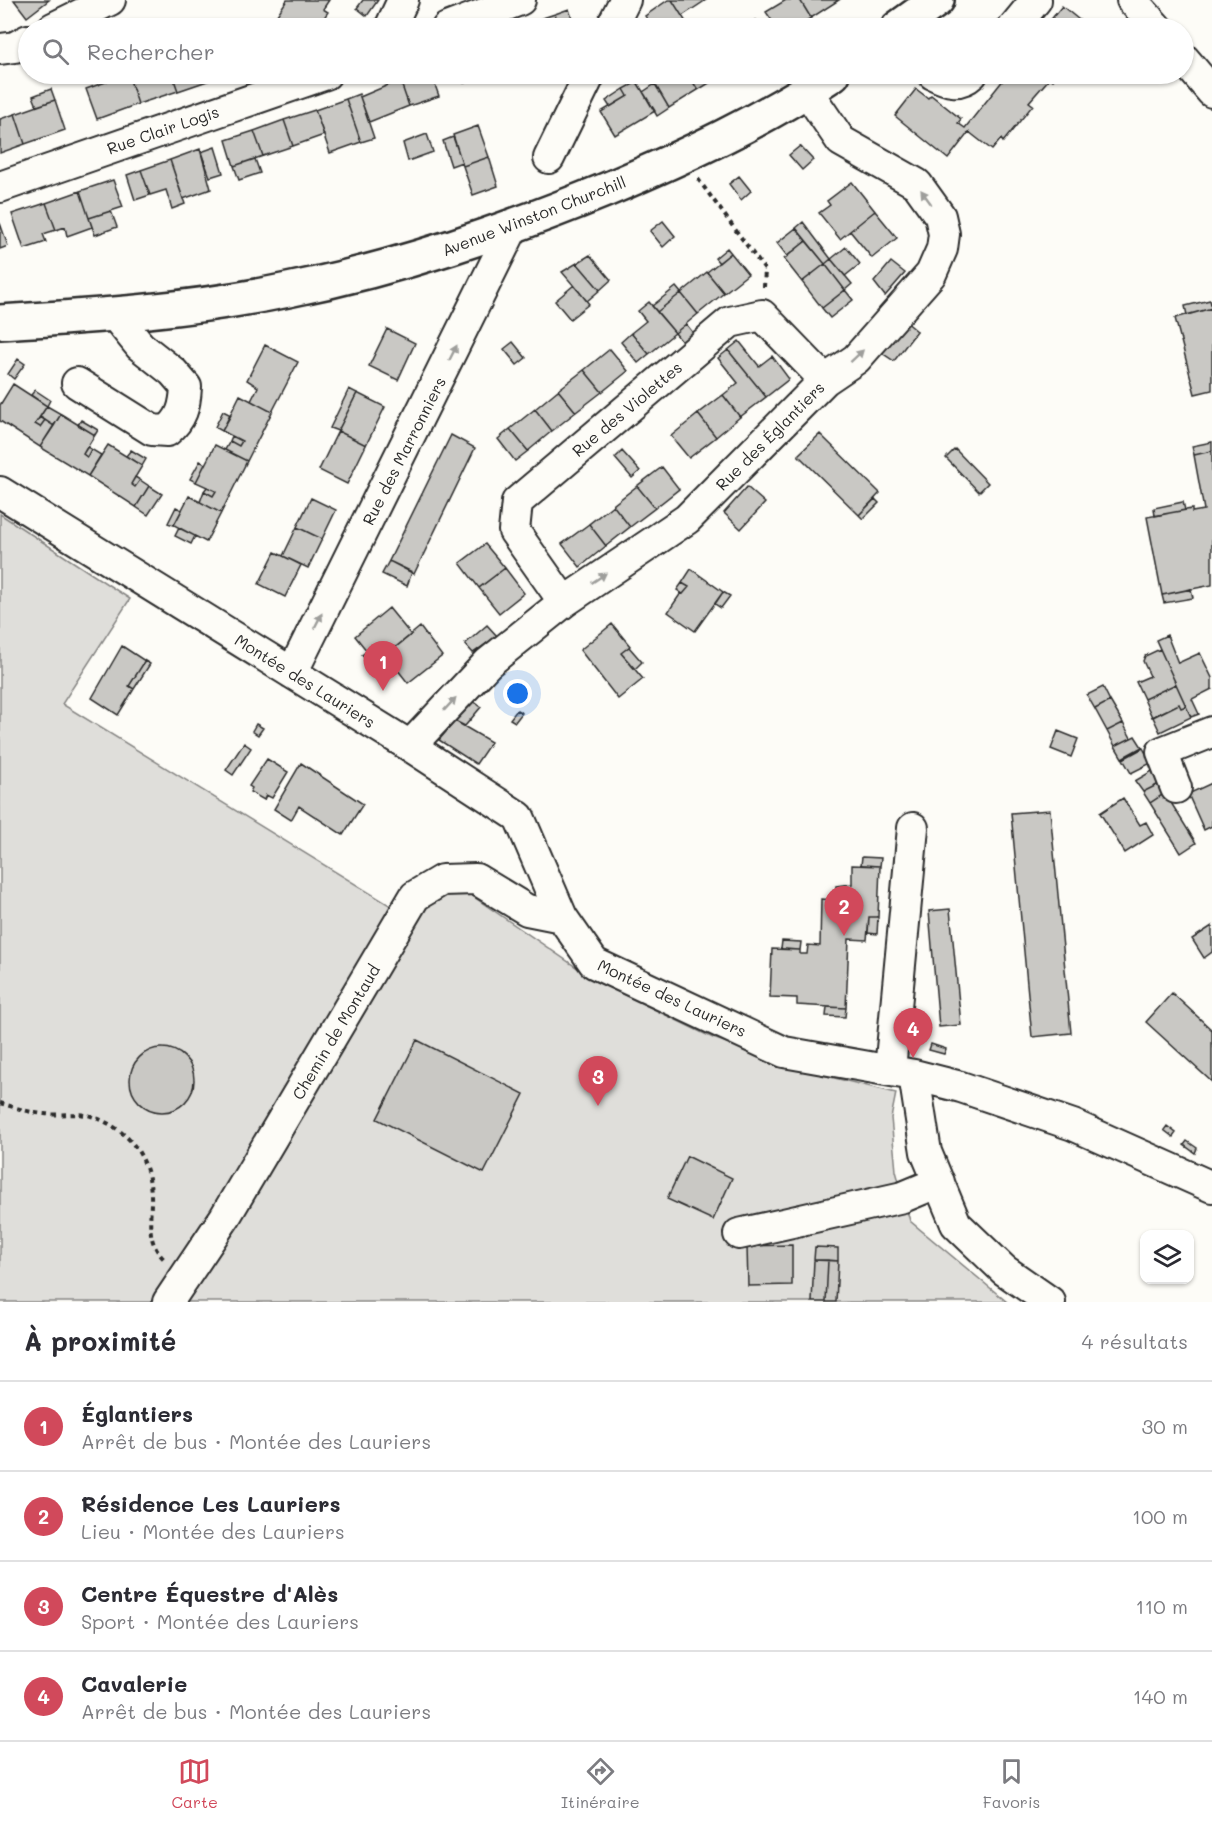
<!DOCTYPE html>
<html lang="fr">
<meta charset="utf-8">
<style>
body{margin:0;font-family:Mali,sans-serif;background:#f2f2f3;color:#2b2b33}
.controls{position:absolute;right:18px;bottom:18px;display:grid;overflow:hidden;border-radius:12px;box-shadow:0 2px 4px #0004}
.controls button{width:54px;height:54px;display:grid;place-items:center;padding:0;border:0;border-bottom:2px solid #e1e1e2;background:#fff;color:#2b2b33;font:30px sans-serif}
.you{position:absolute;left:518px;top:694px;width:21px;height:21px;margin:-15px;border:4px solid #fff;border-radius:50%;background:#1a73e8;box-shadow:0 0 0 9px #1a73e833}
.badge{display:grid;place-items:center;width:39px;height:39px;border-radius:50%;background:#d1495b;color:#fff;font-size:20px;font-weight:700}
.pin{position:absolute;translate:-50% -50px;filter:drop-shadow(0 2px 3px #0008)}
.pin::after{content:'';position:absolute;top:32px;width:21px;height:18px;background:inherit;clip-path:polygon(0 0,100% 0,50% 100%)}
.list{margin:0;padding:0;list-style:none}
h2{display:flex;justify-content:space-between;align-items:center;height:78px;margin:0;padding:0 24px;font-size:26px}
h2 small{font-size:20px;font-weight:400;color:#7c7c81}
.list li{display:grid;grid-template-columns:39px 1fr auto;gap:18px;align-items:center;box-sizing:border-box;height:90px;padding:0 24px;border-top:2px solid #e1e1e2}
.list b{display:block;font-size:22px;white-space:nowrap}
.list p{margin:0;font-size:20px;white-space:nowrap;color:#7c7c81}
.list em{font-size:20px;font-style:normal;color:#7c7c81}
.icon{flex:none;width:33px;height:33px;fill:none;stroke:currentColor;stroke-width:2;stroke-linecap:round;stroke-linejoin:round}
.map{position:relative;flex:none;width:1212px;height:1302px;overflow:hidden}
.search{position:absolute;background:#fff;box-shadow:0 2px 4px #0004;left:18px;right:18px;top:18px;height:66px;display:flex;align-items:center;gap:15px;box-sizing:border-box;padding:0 21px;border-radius:33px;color:#7c7c81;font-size:22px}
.sheet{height:438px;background:#fff}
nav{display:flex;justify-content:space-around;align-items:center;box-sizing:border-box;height:84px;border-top:2px solid #e1e1e2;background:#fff;font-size:16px;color:#7c7c81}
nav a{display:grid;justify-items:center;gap:3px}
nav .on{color:#d1495b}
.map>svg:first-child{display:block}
.green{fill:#dfdeda;stroke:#858482;stroke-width:1.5}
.building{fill:#c9c8c4;stroke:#2b2b2b;stroke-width:1.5}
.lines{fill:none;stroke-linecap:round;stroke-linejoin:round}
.minor-casing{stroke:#2b2b2b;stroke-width:34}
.major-casing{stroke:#2b2b2b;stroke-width:38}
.path{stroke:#2b2b2b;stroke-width:4;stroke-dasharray:4.5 4.5;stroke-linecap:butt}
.minor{stroke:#fdfcf7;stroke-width:30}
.major{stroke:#fdfcf7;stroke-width:33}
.oneway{fill:#9e9e9b}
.labels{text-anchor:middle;stroke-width:6;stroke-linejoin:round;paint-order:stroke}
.street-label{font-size:16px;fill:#2b2b2b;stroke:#fdfcf7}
</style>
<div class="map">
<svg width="1212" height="1302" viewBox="0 0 1212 1302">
<rect width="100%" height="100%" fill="#fdfcf7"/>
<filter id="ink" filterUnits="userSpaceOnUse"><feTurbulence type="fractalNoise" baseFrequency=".0167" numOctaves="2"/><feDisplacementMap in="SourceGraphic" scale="12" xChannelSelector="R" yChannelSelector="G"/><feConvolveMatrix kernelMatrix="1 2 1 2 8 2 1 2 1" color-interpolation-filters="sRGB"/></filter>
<g filter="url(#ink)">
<!-- green -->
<path class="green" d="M0 514 130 599 62 704 412 919 426 894 465 891 598 982 713 1038 810 1072 896 1093 891 1118 896 1171 910 1221 1007 1302H0Z"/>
<!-- building -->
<path class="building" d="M14 0H49L27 17Z
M287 0H329L323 9 328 12 317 28H299L277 15Z
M363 0H378L367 16 357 8Z
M668 0H672L686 22 677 28H653L645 16Z
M672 0H706L682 16Z
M786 0H800L811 18 794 28H777L766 12Z
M800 0H839L811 18Z
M1062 6 1089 28H1044Z
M569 9 573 21 571 28H560L555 14Z
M555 14 560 28H522L521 25Z
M756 20 761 28H742Z
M724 21 729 28H713Z
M128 74H172L178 91 138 104Z
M128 74 138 104 97 119 86 89Z
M172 74H218L219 77 178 91Z
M419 74H431L439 96 409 106 400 80Z
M461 74H491L464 83Z
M671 74H688L698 90 669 108 655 84Z
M688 74H724L698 90Z
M1008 74H1058L1053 80 1050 78 1029 102 1033 105 1003 142 1001 139 992 150 969 132 948 159 895 116 916 89 928 98 931 95 961 119 958 123 965 128Z
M400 80 409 106 369 122 360 97Z
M637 82 655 111 615 135 601 112 628 96 624 89Z
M655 84 669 108 657 116 643 92Z
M51 89 55 100 37 106 33 96Z
M624 89 628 96 610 107 606 101Z
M359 94 374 138 361 142 346 99Z
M346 99 361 142 330 153 315 110Z
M55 100 65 130 25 144 15 114Z
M315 110 324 135 293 146 284 120Z
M15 114 25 144 0 153V119Z
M284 120 293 146 263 156 254 131Z
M478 126 489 157 463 166 453 135Z
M254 131 263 156 234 166 226 140Z
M427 134 433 152 408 161 403 143Z
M453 137 462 162 451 166 443 141Z
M800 146 813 160 802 170 789 155Z
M215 147 223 173 210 177 201 152Z
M200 149 211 189 183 199 170 160Z
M489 157 498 186 473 195 463 166Z
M255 159 260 173 239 180 234 166Z
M170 160 185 204 172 209 166 190 150 195 141 170Z
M141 170 150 195 135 200 127 175Z
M739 176 751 191 741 200 729 184Z
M113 180 123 207 89 218 80 191Z
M852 182 875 211 840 239 819 213 830 205 827 201Z
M80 191 92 227 67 236 65 227 56 230 46 203Z
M46 203 56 230 43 234 46 242 24 249 12 214Z
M111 211 117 227 95 235 89 218Z
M875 211 897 238 872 258 850 231Z
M663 221 675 236 663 247 650 231Z
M803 222 831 259 825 264 796 228Z
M0 223 8 246 0 249Z
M796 228 806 241 787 256 777 243Z
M806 241 825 264 802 282 784 259Z
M846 247 860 264 845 276 831 259Z
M727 248 731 253 719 263 715 258Z
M731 253 748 274 724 293 707 272Z
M590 255 611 280 600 290 577 263Z
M831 259 852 284 845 290 825 264Z
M891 262 905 273 885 296 874 282Z
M577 263 600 290 587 301 562 272Z
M825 264 845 290 822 308 802 282Z
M707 272 724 293 698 314 681 293Z
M574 285 589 304 570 319 555 301Z
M676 287 681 293 657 312 652 306Z
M845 290 853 300 830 318 822 308Z
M681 293 698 314 675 333 657 312Z
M1210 300 1212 308 1187 315 1185 306Z
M649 302 675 333 649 354 631 333 646 321 638 311Z
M1212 308V390L1195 394 1175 318Z
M905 321 917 331 894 361 879 351Z
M686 324 694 334 683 343 675 333Z
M387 329 415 343 398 380 369 366Z
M631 333 649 354 638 363 621 342Z
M739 341 759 366 772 356 789 379 766 397 728 350Z
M513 342 526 358 517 365 504 349Z
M265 345 298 362 272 412 251 401 258 387 247 380Z
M610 349 628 371 602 392 584 370Z
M728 350 766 397 740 417 723 395 738 383 718 358Z
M18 359 25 364 14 379 8 374Z
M584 370 602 392 576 412 558 390Z
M13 384 47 406 35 424 40 427 45 420 54 426 40 447 0 421V405Z
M349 389 357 393 338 431 330 428Z
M35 390 50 400 47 406 31 395Z
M558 390 576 412 552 431 535 409Z
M357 393 385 407 366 445 338 431Z
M240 395 272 412 247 461 225 450 230 441 239 446 242 441 222 431Z
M723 395 740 417 716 437 698 414Z
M47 406 61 414 54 426 40 417Z
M535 409 552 431 528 451 510 429Z
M223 411 231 415 222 431 215 427Z
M61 414 95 435 83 454 87 457 91 449 101 455 88 476 40 447Z
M698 414 716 437 689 458 671 436Z
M40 417 45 420 40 427 35 424Z
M81 420 98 430 95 435 78 425Z
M510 429 528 451 515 461 498 439Z
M338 431 366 445 347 484 319 470Z
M820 434 880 493 859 515 798 455Z
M451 435 475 448 414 574 389 561Z
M232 436 242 441 239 446 230 441Z
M1212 442V451L1194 455 1192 446Z
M108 445 142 466 131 484 135 487 140 480 149 486 136 507 88 476Z
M215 445 247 461 221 513 200 502 204 491 213 496 216 491 196 482Z
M87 447 91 449 87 457 83 454Z
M955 449 988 483 979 492 946 458Z
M131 450 146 459 142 466 126 456Z
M622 451 640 471 632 478 615 458Z
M1212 451V585L1162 595 1147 517 1192 509V512L1204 510 1194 455Z
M200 461 205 464 196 482 190 479Z
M662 467 679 489 655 508 637 486Z
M135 477 140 480 135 487 131 484Z
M149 486 162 494 148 515 136 507Z
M637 486 655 508 630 527 613 505Z
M207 487 216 491 213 496 204 491Z
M747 487 765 503 741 529 724 513Z
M189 496 221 513 206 542 174 525Z
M311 498 336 510 322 539 297 527Z
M875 499 879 503 863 519 859 515Z
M1183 502 1185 510 1155 516 1154 508Z
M613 505 630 527 606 546 589 524Z
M176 507 182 510 174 525 168 523Z
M589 524 606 546 580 567 562 544Z
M297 527 322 539 308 568 283 556Z
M179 528 195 536 191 544 175 536Z
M485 544 505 568 479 588 460 563Z
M275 552 301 565 285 597 259 584Z
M389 561 412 572 407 586 382 574Z
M505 568 524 593 499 613 479 588Z
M691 569 723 592 695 631 668 612 681 593 683 594 689 587 682 583Z
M682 583 689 587 683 594 677 590Z
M1191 589 1193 598 1164 603 1162 595Z
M723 592 730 596 721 608 715 604Z
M389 608 411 635 386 655 376 644 367 651 355 636Z
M612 624 630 646 621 653 643 679 618 699 580 650Z
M487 625 497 636 473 653 465 644Z
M420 627 442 656 408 683 386 655Z
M1167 635 1178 663 1200 653 1212 678V689L1192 699 1199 714 1191 717 1156 640Z
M376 644 385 655 371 667 362 655Z
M122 646 145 661 129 686 134 689 118 715 92 698Z
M629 647 642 662 635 669 621 653Z
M1160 649 1176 684 1144 699 1136 682 1150 676 1143 661 1145 656Z
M145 661 150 664 134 689 129 686Z
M1176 684 1186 706 1181 708 1179 704 1152 717 1144 699Z
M1103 687 1110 701 1095 709 1087 695Z
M472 700 481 707 465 726 455 721Z
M1110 701 1123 723 1107 731 1095 709Z
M1179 704 1181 708 1186 706 1191 717 1160 732 1153 717Z
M517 710 522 713 515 722 510 719Z
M455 721 491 742 476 764 439 740Z
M1123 723 1131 738 1115 746 1107 731Z
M256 724 263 728 258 735 252 731Z
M1058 731 1078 739 1071 757 1051 749Z
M1135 736 1142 747 1122 758 1115 746Z
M244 743 251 748 233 775 226 770Z
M1143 748 1151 763 1131 773 1123 759Z
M267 759 288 772 272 798 266 795 264 800 250 792 252 788 249 786Z
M301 763 363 804 343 835 299 806 291 820 274 809Z
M1152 771 1159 784 1143 792 1135 781Z
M1212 783V826L1204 830 1188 794Z
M1159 784 1165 793 1150 803 1143 792Z
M1165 793 1196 843 1181 853 1150 803Z
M1123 798 1140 825 1146 822 1153 835 1125 853 1100 813Z
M1050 810 1071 1033 1032 1037 1011 813Z
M862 857 881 858 880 866 861 865Z
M852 865 880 866 878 917H869L867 940 849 939 846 1008 797 1005V998L770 997 772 949 800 950V954H807L808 945 820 946 821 899 835 900 836 886 852 884Z
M950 909 961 1025 939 1027 929 911Z
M869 917H878L877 934 868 933Z
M1212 926V952L1204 958 1192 939Z
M782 941 801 942 800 950 781 949Z
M1172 993 1212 1030V1082L1146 1022Z
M827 1007 846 1008 845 1017 826 1016Z
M417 1040 524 1094 484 1173 377 1119Z
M931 1044 946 1049 944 1054 929 1050Z
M130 1080a32 32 0 1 1 64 0a32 32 0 1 1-64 0Z
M1167 1126 1176 1133 1173 1137 1164 1130Z
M1187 1141 1197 1148 1195 1153 1184 1145Z
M687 1156 732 1178 713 1220 667 1199Z
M792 1245V1285L748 1286 747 1246Z
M815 1247 838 1248V1261L814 1260Z
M814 1260H828L826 1302H812Z
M828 1260 838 1261 836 1302H826Z"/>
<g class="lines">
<!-- minor casing -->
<g class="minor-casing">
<path id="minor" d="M1132 0 1157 28
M53 28 110 0
M390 28 403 0
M447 28 520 0
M611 28 625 0
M1013 28 1036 0
M0 49 15 47 28 40
M1184 59 1212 92
M933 74C947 81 959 86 972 74
M549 158 590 74
M0 187 326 74
M77 383 152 430 167 431C182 419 185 406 186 387L173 372 140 346 114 314
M0 492 410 746 519 817 562 917 594 963 784 1052 914 1075 961 1087 1073 1125 1212 1187
M564 602 514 531 517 502 730 322 762 315 825 380
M292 673 513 227
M410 746 488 663 564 602 687 519 825 380 856 359 931 274 942 249 944 234 940 216 917 184 841 141 807 91
M1176 788 1162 752 1212 732
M890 1070 913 828
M914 1075 926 1152 956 1224 1004 1270 1050 1302
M739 1234 903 1197 939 1182
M168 1302 225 1217 415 896 442 880 476 879 527 910 562 917"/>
</g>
<!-- major casing -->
<g class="major-casing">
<path id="major" d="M898 28 937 0
M0 322C97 316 193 310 288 290 399 268 503 232 608 189 686 156 762 121 833 74"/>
</g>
<!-- path -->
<path class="path" d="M698 179 765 270 764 287
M0 1103C14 1107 30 1113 45 1114 59 1116 77 1112 91 1116 127 1128 149 1155 151 1194 152 1217 144 1239 164 1259"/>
<!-- minor -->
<use href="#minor" class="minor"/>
<!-- major -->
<use href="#major" class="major"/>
</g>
<!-- one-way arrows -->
<defs><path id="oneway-solid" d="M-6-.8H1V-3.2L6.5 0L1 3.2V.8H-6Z" transform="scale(1.5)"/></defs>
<g class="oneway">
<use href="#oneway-solid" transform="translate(926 197) rotate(-126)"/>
<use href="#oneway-solid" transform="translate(453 353) rotate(-63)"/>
<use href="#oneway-solid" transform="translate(857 356) rotate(-43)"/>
<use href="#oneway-solid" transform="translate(599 578) rotate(-34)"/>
<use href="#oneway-solid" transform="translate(318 621) rotate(-63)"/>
<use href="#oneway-solid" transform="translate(450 704) rotate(-47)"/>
</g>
</g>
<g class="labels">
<!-- street labels -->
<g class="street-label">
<text transform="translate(163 130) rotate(-19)" y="6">Rue Clair Logis</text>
<text transform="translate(534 216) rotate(-21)" y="6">Avenue Winston Churchill</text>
<text transform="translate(627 409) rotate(-40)" y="6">Rue des Violettes</text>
<text transform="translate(770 436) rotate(-45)" y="6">Rue des Églantiers</text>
<text transform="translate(404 451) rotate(-63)" y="6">Rue des Marronniers</text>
<text transform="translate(305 681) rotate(32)" y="6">Montée des Lauriers</text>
<text transform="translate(672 998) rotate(25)" y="6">Montée des Lauriers</text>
<text transform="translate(336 1032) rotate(-59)" y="6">Chemin de Montaud</text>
</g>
</g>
</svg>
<div class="controls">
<button><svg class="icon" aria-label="layers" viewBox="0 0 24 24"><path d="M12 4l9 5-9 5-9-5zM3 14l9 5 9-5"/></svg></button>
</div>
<div class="you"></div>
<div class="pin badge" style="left:383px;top:691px">1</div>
<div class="pin badge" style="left:844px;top:936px">2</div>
<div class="pin badge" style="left:598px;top:1106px">3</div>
<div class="pin badge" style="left:913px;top:1058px">4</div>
<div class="search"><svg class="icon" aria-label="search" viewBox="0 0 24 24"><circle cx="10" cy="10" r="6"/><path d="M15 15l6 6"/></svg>Rechercher</div>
</div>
<section class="sheet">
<h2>À proximité<small>4 résultats</small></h2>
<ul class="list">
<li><span class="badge">1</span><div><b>Églantiers</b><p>Arrêt de bus · Montée des Lauriers</p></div><em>30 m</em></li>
<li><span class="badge">2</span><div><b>Résidence Les Lauriers</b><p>Lieu · Montée des Lauriers</p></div><em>100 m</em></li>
<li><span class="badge">3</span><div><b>Centre Équestre d'Alès</b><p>Sport · Montée des Lauriers</p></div><em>110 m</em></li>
<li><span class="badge">4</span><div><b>Cavalerie</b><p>Arrêt de bus · Montée des Lauriers</p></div><em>140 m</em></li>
</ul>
</section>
<nav>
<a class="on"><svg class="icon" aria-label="map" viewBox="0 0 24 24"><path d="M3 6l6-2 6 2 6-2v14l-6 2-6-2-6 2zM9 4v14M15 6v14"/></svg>Carte</a>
<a><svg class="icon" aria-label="directions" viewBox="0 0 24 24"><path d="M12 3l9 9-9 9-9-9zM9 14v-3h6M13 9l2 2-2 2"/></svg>Itinéraire</a>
<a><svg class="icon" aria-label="saved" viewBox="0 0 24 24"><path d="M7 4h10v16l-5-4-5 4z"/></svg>Favoris</a>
</nav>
